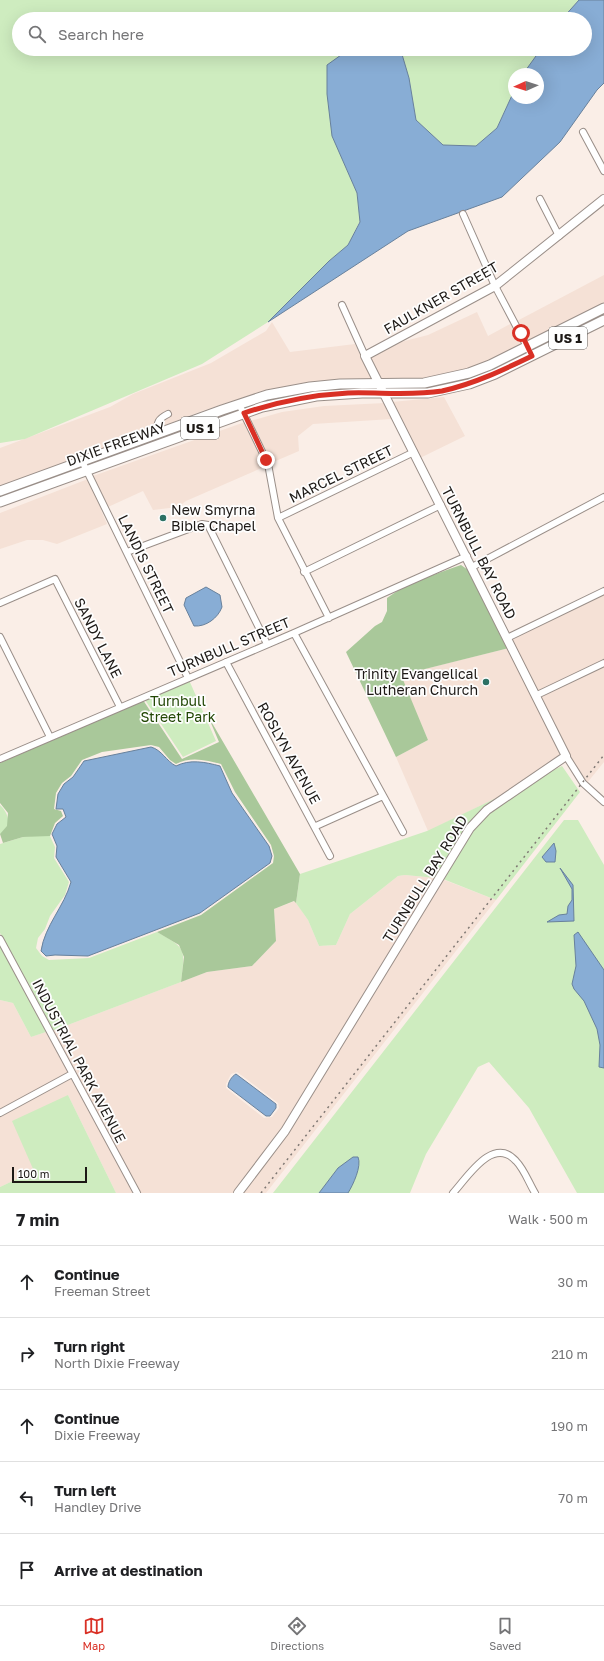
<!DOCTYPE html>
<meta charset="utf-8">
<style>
body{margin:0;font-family:"Golos Text",sans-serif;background:#f6f6f6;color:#202124}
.compass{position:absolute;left:508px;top:68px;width:36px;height:36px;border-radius:50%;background:#fff;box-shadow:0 4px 16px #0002;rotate:267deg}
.scale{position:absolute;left:12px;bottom:10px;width:75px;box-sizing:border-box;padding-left:4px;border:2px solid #1d1916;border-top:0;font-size:11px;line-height:14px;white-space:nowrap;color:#1d1916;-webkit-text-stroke:3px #fefefe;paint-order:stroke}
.stop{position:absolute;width:12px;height:12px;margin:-9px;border:3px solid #d93025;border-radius:50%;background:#fff}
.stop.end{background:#d93025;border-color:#fff;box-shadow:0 1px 4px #0008}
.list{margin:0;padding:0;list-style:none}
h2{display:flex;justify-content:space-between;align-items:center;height:52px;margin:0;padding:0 16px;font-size:17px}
h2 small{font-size:13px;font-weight:400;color:#757577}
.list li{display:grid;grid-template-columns:26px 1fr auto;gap:12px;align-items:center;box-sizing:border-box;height:72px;padding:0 16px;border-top:1px solid #e0e0e0}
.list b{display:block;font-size:15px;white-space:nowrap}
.list p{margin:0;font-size:13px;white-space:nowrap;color:#757577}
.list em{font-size:13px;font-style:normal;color:#757577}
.icon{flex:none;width:22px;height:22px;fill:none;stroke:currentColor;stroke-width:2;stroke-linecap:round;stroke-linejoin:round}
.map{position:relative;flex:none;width:604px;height:1193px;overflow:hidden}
.search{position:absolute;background:#fff;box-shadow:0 4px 16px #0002;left:12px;right:12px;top:12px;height:44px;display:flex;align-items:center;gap:10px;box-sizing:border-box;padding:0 14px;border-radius:22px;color:#757577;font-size:15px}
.sheet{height:412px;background:#fff}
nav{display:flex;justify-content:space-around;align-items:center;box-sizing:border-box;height:56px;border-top:1px solid #e0e0e0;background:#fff;font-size:11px;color:#757577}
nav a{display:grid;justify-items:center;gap:2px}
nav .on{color:#d93025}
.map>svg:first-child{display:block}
.built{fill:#f5e1d6;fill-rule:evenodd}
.green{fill:#ceecbf}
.forest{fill:#a9c89a}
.water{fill:#88add5;stroke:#68819c}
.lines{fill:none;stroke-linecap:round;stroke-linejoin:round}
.street-casing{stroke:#9a8f89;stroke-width:8}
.secondary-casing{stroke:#9a8f89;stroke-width:10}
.primary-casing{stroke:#9a8f89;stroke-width:11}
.street{stroke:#fff;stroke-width:6}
.secondary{stroke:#fff;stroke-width:8}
.primary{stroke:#fff;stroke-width:9}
.rail{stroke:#7f7873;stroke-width:1.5;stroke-dasharray:2 4;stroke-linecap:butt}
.route{stroke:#d93025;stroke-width:5}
.poi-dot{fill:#2d7164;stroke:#fefefe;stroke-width:1.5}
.labels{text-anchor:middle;stroke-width:3.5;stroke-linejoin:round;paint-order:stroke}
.shield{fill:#fefefe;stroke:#605e5c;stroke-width:1}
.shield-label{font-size:13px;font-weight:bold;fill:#1d1916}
.street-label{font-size:14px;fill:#1d1916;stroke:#fefefe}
.poi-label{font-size:14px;fill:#1d1916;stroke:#fefefe;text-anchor:start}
.park-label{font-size:14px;fill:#224704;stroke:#fefefe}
</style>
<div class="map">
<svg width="604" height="1193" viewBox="0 0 604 1193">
<rect width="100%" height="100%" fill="#faeee7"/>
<!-- built -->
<path class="built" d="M604 275V305L529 343 517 321Z
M477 312 488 336 512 323 524 345 488 363 433 379 380 380 368 357 393 344 428 335Z
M272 322 290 352 355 344 373 380 297 384 248 396 202 411 0 488V448L110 407 133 394 211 363 266 331Z
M444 397 465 436 420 458 392 402Z
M385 403 392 419 313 424 298 436 299 451 271 463 250 421 282 412 324 406Z
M245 422 266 466 186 501 178 507 153 510 143 491 108 507 93 476Z
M88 479 103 509 101 510 107 524 57 544 43 540H27L0 549V513Z
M604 594V660L538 692 511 639Z
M509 648 563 755 509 792 428 831 396 757 428 740 400 675Z
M604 666V762L587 783 569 755 541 696Z
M405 875 437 878 283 1130 235 1193H141L52 1031 207 972 252 966 276 941 274 909 295 901 308 920 319 946 336 945 350 914 398 876ZM237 1072 278 1103 279 1108 272 1117 264 1118 226 1088V1084L231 1074Z
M442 879 496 900 266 1193H242Z
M0 1000 13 1003 31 1037 46 1032 68 1073 0 1110Z
M70 1077 134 1193H116L68 1095 34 1171 0 1187V1116Z"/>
<!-- green -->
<path class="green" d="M0 0H579L562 19H19V49H352L348 50 346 168 357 193 360 221 348 245 329 261 268 322 202 364 25 439 0 443Z
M393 49H541L523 74H514V91L497 128 476 146 443 145 416 120 409 78 401 52Z
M189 680 216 741 183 757 145 700Z
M562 766 580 792 496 900 443 879C452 863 461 845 473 830 492 803 532 780 562 766Z
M509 792 484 808 437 878 405 875 398 876 350 914 336 945 319 946 308 920 296 903 300 874 427 831Z
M0 805C9 813 13 828 0 834Z
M564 820H578L604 865V1193H577L529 1108 489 1062 478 1067 426 1154 410 1193H273Z
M40 835 50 836 55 847 54 858 69 882 65 895 50 916 45 929 38 938 36 948 42 956 49 960 89 958 157 932C187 949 185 948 181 982L52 1031 0 933V844L23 837Z
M0 945 46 1032 31 1037 13 1003 0 1000Z
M68 1095 116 1193H0V1187L34 1171 12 1121Z"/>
<!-- forest -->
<path class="forest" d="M461 565 471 572 509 648 401 675 428 740 396 757 346 652 375 626 382 622 387 611V598C409 582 436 574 461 565Z
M143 700 182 759 219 742 208 716 300 874 296 903 294 901 274 909 276 941 252 966 207 972 181 982 184 957 179 945 157 932 201 915 273 863 274 856 271 845 235 792 221 764C207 760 190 756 176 764L170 760 159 747 151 745 102 752 82 760 71 776 62 783 56 793 54 809 61 811 63 816 55 823 50 836 23 837 3 843 0 834 7 826 8 813 0 803V763Z"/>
<!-- water -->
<path class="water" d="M579 0H604V83L597 90 560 142 502 197 408 231 268 322 329 261 348 245 360 222 357 193 332 136 327 94V65L348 50 352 49H393L401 51 409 78 416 120 443 145 476 146 497 128 514 91V98H538V74H523L541 49H585V19H562Z
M206 587 220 595 222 607C218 618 206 627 194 626L184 605 186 598Z
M151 747C162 750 166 761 176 766 190 759 205 762 220 766L232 793 269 846 272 856 270 863 200 913 88 956 55 955 46 956 41 951C45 925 64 907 71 882L56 857 57 846 52 834 57 824 66 817 63 809H56L58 794 64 784 73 777 84 761Z
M554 843 556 851 555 862H546L542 857Z
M560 868 573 885 574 921 547 922 559 915 567 914 568 906 572 900V889Z
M578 932 604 970V1068L599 1067 600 1045 597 1029 584 1001 574 989 572 984 576 966 574 935Z
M236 1074 276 1104V1108L270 1116H266L228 1087C228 1082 232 1076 236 1074Z
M353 1157H358C362 1166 353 1185 348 1193H319L338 1168Z"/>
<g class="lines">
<!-- street casing -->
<g class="street-casing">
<path id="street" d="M583 132 604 171
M540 199 559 236
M463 214 495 286 532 356
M342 305 365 356
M239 404 268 464 278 518 329 618
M157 433C157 422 158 419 168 414
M82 461 188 678
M278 518 414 452
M127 552 202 524 208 525 267 644
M472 567 604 497
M304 572 441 505
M0 603 55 579 120 707
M294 633 403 832
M0 637 50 737
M507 638 604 591
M226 662 330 856
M537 695 604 663
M566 756 583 783 604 802
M0 759 294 633 467 556
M316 826 383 796
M0 939 137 1193
M0 1113 72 1074
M453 1193C467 1178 493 1135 516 1161 524 1169 529 1183 535 1193"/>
</g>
<!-- secondary casing -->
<g class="secondary-casing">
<path id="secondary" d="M238 1193 285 1131 470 828 487 810 566 756 365 356 495 286 604 199"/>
</g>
<!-- primary casing -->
<g class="primary-casing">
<path id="primary" d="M0 491 222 410 267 395 310 387 340 384 424 383 469 373 490 365 604 308
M0 502 262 407 316 396 362 393H428L469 384 495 374 604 320"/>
</g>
<!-- street -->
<use href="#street" class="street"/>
<!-- secondary -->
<use href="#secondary" class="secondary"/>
<!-- primary -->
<use href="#primary" class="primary"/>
<!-- rail -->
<path class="rail" d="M261 1193 604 755"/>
</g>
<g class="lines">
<!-- route -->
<path class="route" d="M266 460 244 413C277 402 312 395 348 393 379 392 411 396 442 391 474 384 503 370 532 356L521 333"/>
</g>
<!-- markers -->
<g class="poi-dot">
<circle cx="163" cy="518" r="4"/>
<circle cx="486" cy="682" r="4"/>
</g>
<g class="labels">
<!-- shield labels -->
<g class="shield">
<rect x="549" y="327" width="38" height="22" rx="3"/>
<rect x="181" y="417" width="38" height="22" rx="3"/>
</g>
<g class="shield-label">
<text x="568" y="343">US 1</text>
<text x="200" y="433">US 1</text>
</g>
<!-- street labels -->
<g class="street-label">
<text transform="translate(441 298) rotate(-30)" y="5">FAULKNER STREET</text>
<text transform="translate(116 444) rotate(-20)" y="5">DIXIE FREEWAY</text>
<text transform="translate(341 474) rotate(-26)" y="5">MARCEL STREET</text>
<text transform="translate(479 553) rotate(63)" y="5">TURNBULL BAY ROAD</text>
<text transform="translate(146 564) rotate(64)" y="5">LANDIS STREET</text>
<text transform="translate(98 638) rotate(63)" y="5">SANDY LANE</text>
<text transform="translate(229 647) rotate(-23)" y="5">TURNBULL STREET</text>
<text transform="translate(289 753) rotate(61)" y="5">ROSLYN AVENUE</text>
<text transform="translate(425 879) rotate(-58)" y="5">TURNBULL BAY ROAD</text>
<text transform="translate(79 1061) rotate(62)" y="5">INDUSTRIAL PARK AVENUE</text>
</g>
<!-- poi labels -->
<g class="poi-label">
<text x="171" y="515">New Smyrna<tspan x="171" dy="16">Bible Chapel</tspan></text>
<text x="478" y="679" text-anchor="end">Trinity Evangelical<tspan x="478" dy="16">Lutheran Church</tspan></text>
</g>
<!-- park labels -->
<g class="park-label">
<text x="178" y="706">Turnbull<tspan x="178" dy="16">Street Park</tspan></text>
</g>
</g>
</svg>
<svg class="compass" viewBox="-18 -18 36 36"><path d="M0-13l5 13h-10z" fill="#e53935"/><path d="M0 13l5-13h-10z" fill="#757577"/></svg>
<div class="scale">100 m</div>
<div class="stop" style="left:521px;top:333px"></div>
<div class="stop end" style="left:266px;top:460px"></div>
<div class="search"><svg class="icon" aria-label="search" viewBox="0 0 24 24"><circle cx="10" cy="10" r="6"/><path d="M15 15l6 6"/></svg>Search here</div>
</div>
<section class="sheet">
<h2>7 min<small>Walk · 500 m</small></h2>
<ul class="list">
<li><svg class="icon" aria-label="ahead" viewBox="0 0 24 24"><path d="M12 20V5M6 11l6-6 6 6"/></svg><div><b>Continue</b><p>Freeman Street</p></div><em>30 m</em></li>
<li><svg class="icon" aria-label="right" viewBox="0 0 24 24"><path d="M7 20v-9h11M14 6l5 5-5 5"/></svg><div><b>Turn right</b><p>North Dixie Freeway</p></div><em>210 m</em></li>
<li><svg class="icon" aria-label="ahead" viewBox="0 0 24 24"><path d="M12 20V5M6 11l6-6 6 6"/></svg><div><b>Continue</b><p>Dixie Freeway</p></div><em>190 m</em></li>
<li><svg class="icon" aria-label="left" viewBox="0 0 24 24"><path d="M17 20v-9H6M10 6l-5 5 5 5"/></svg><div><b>Turn left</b><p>Handley Drive</p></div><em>70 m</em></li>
<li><svg class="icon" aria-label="arrive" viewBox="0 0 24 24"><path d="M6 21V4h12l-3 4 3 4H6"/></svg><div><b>Arrive at destination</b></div></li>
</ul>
</section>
<nav>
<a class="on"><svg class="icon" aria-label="map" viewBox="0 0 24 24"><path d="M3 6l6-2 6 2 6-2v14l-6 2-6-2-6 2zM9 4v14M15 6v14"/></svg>Map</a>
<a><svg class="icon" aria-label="directions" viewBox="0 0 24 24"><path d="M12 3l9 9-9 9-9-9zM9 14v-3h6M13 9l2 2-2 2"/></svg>Directions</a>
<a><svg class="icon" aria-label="saved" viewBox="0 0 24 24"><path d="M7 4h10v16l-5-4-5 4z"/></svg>Saved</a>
</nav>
